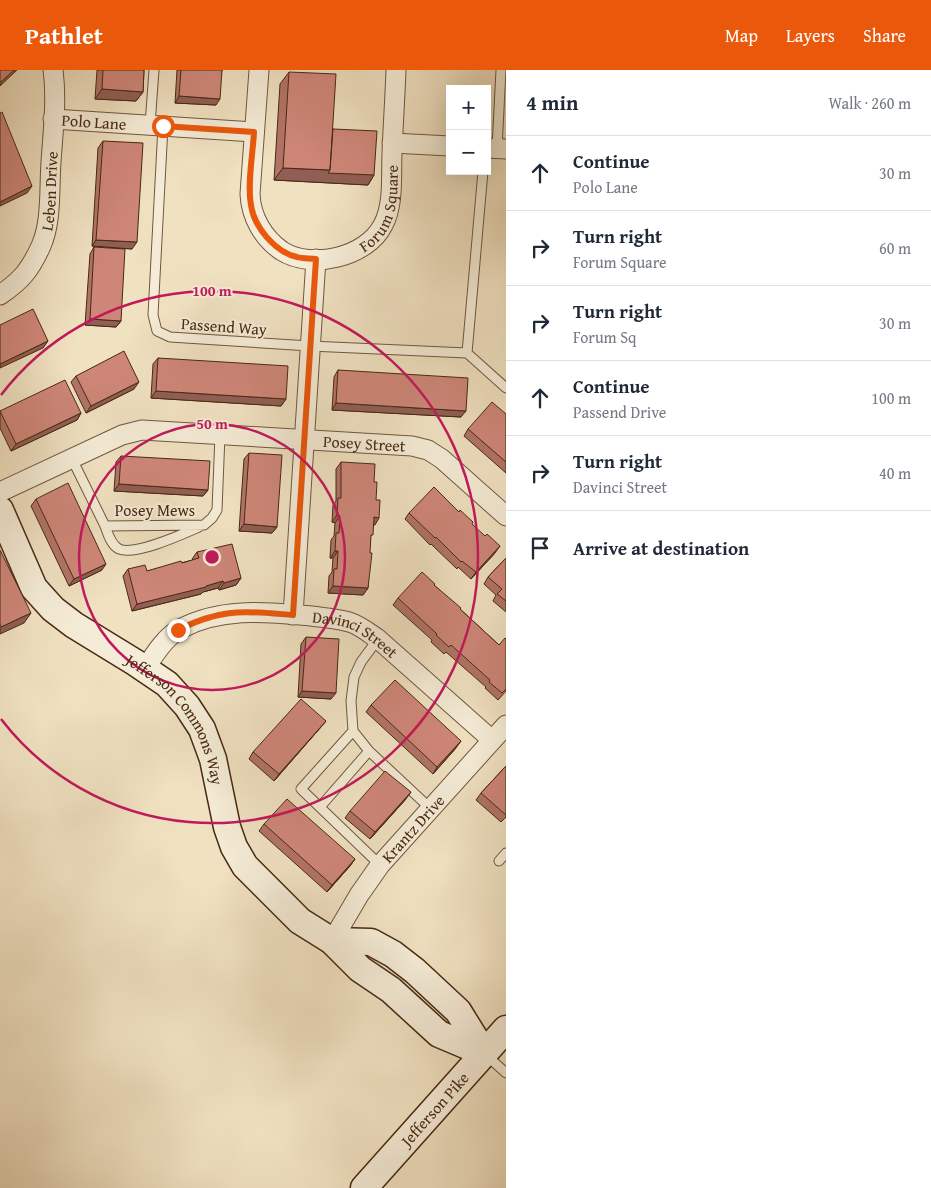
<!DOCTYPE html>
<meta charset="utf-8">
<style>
body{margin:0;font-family:"Gentium Book Plus",serif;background:#f2f2f3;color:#1f2937}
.controls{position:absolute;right:15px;top:15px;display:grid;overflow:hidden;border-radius:0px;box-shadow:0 5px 20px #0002}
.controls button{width:45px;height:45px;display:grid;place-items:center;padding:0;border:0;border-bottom:1px solid #e0e1e3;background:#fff;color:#1f2937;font:25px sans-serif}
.stop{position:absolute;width:15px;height:15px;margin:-11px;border:4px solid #ea580c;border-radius:50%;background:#fff}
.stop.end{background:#ea580c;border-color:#fff;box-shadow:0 1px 5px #0008}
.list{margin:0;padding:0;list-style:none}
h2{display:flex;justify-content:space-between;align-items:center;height:65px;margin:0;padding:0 20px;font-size:21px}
h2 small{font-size:16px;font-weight:400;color:#747a83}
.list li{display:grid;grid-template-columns:32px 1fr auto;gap:15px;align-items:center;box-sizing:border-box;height:75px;padding:0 20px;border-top:1px solid #e0e1e3}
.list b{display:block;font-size:19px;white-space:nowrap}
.list p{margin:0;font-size:16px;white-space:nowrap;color:#747a83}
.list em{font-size:16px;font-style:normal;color:#747a83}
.icon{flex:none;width:28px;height:28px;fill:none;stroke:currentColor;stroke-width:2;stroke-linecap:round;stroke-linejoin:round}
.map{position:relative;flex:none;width:506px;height:1118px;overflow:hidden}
header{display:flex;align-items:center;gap:30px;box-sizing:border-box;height:70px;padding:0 25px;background:#ea580c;color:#fff}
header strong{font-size:24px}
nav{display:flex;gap:28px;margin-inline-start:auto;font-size:18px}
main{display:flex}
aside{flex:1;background:#fff}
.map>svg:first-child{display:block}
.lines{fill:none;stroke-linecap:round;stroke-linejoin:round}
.lane-casing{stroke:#71573e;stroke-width:11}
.street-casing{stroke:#71573e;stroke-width:21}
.secondary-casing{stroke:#472912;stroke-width:29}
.lane{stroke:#f5ecd7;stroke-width:9}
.street{stroke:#f5ecd7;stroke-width:19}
.secondary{stroke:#f5ecd7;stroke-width:26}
.wall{fill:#b17367;stroke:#472912}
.shaded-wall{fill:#905e54;stroke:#472912}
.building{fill:#ce8678;stroke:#472912}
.route{stroke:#ea580c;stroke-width:6}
.ring{fill:none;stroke:#c2185b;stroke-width:2.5}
.labels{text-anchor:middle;stroke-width:4;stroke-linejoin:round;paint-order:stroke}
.street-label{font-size:16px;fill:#472912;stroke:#f5ecd7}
.centre{fill:#c2185b;stroke:#f5ecd7;stroke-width:2.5}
.ring-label{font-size:15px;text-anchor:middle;font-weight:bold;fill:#c2185b;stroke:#f5ecd7;stroke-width:4;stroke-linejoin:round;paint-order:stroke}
</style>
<header>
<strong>Pathlet</strong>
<nav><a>Map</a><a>Layers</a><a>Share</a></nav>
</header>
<main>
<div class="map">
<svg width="506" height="1118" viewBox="0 0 506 1118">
<rect width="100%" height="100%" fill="#f0e1c1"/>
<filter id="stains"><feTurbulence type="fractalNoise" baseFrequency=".004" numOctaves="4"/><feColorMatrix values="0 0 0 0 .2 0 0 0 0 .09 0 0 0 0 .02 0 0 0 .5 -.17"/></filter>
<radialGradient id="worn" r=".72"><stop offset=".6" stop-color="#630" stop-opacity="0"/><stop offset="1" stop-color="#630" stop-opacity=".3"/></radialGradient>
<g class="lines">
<!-- lane casing -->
<g class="lane-casing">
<path id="lane" d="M150 55 154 0
M163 56 153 245 157 261 170 267 310 276 467 283
M497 78 501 0
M467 283 483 101
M467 283 506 318
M72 389 105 456 204 455 212 448 217 440 220 365
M105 456C108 464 111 475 119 479 135 486 183 464 199 457
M378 569 361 592 354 607 351 631 353 661 369 681 431 739
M353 661 301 719 380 795
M320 737 369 681
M499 791 506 783
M486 985 506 1003"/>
</g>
<!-- street casing -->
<g class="street-casing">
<g id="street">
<path id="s1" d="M259 0 250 124C251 147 263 168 282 181 312 200 367 187 383 155 394 135 391 106 392 84 393 56 395 28 396 0"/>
<path id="s2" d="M53 49 254 62"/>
<path d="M392 73 450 76"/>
<path d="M487 78 506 79"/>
<path id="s3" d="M0 225C22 210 30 200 41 176 52 151 49 119 51 92 53 62 57 30 53 0"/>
<path id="s4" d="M0 422 122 365 142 360 412 376 428 380 442 389 506 446"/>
<path d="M293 545 316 189"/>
<path id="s5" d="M145 599C154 585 165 567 180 559 221 537 266 542 311 546 324 548 339 548 352 553 362 557 369 563 378 569L492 670"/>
<path id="s6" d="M332 871 359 825 380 795 506 655"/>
</g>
</g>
<!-- secondary casing -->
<g class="secondary-casing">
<g id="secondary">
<path id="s7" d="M0 440 34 518 53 539 74 555 136 593 167 614 187 636 202 659 213 689 227 757 234 777 245 796 300 851 332 871 360 899 391 920 439 964 484 983"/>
<path d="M332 871 371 872 393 884 415 901 458 941 484 983"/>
<path id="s8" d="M364 1118 506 959"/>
</g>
</g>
<!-- lane -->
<use href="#lane" class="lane"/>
<!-- street -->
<use href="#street" class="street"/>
<!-- secondary -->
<use href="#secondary" class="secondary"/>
</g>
<!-- wall -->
<path class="wall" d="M97 0H144L143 22 136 31 95 29Z
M177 0H222L216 35 175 33Z
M289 2 333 59 374 105 368 115 274 110 280 14Z
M103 71 132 179 92 176 98 78Z
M94 177 121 251 116 257 85 255 90 184Z
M158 288 286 329 281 336 151 328 153 294Z
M338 300 461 347 332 340 334 307Z
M76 306 134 319 86 343 71 312Z
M0 341 81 343 77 350 11 381 0 358Z
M506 344V403L464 366 468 359Z
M249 383 277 457 272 463 239 461 244 389Z
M121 386 208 420 203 426 114 421 116 392Z
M341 392 374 412 375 455 374 454 370 469 368 518 363 525 328 523 329 506 332 502 333 488H330L331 470 334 466 335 453 332 452 333 435 336 431V399Z
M36 429 102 500 69 516 31 436Z
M409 443 472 454 495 483 471 509 458 497 457 499 431 474 430 475 405 449Z
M197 482 241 508 236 515 219 520 218 518 203 522 201 524 132 541 123 506 128 499 147 501 193 490 192 489Z
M506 488V542L493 531 496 525 484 514 488 507Z
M434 515 499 575 506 569V621L498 630 485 618 486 617 446 582 444 584 431 572 432 570 393 535 398 528Z
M306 567 331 629 298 627 301 574Z
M371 635 456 678 433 704 366 642Z
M321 657 274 711 249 689 253 682Z
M506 696V747L501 752 476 730 481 723Z
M406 729 370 769 345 748 350 741Z
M264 754 355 789 350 796 327 822 259 761Z"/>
<!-- shaded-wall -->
<path class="shaded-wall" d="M14 0H17L0 16 1 12Z
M102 19 143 22 136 31 95 29Z
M179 26 220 29 216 35 175 33Z
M283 98 330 100 374 105 368 115 274 110Z
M32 116 27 123 0 136V132Z
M96 170 137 172 132 179 92 176Z
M90 249 121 251 116 257 85 255Z
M48 271 43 278 0 298V294Z
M139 312 134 319 86 343 91 336Z
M156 321 286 329 281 336 151 328Z
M336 333 466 341 461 347 332 340Z
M81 343 77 350 11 381 16 374Z
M119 414 208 420 203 426 114 421Z
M337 445 340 446 335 453 332 452Z
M374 447 379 448 375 455 370 454Z
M244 454 277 457 272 463 239 461Z
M500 476 495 483 471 509 476 502Z
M335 481H338L333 488H330Z
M106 494 102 500 69 516 74 509Z
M241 508 236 515 219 520 224 513Z
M223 511 218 518 203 522 201 524 132 541 137 534Z
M333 516 368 518 363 525 328 523Z
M31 543 24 553 0 564V559L1 557Z
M302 621 336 623 331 629 298 627Z
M326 651 321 657 274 711 279 704Z
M461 671 456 678 433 704 437 697Z
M411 722 406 729 370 769 375 762Z
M355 789 350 796 327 822 332 815Z"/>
<!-- building -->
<path class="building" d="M0 0H14L1 12 0 11Z
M103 0H144L143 22 102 19Z
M181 0H222L220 29 179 26Z
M289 2 336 4 330 100 283 98Z
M2 42 32 116 0 132V43Z
M333 59 377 61 374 105 328 103 330 100Z
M103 71 143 73 137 172 96 170Z
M94 177 125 179 121 251 90 249Z
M33 239 48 271 0 294V255Z
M124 281 139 312 91 336 76 306Z
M158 288 288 296 286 329 156 321Z
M338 300 468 308 466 341 336 333Z
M65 310 81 343 16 374 0 341Z
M492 332 506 344V392L468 359Z
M249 383 282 385 277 457 244 454Z
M121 386 210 391 208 420 119 414Z
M341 392 375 394 374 412H377L376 430H380L379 448 374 447 373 465H371L370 483H372L368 518 333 516 334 499H337L338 481H335L336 463H339L340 446 337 445 338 428H341Z
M68 413 106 494 74 509 36 429Z
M434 417 459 442 460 440 473 452 472 454 485 466 487 464 500 476 476 502 462 491 461 492 436 467 435 468 409 443Z
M232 474 241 508 224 513 223 511 206 516V517L137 534 128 499 145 495 147 501 181 491 182 493 199 488 197 482Z
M0 480 31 543 1 557 0 554Z
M506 488V531L497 524 502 519 488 507Z
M422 502 435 514 434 515 461 538 460 539 499 575 505 568 506 569V619L502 623 489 612 490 610 451 575 449 577 436 565 437 564 398 528Z
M306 567 339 569 336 623 302 621Z
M395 610 461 671 437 697 371 635Z
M301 629 326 651 279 704 253 682Z
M506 696V745L481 723Z
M385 701 411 722 375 762 350 741Z
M287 729 355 789 332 815 264 754Z"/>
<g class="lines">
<!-- route -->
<path class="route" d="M163 56 254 62C253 83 247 114 251 135 254 157 275 182 297 187 303 189 310 188 316 189L293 545C266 543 237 539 211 547 199 550 188 555 178 560"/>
</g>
<!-- distance rings -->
<g class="ring">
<circle cx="212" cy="487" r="133"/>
<path d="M1 325A266 266 0 1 1 1 649"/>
</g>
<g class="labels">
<!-- street labels -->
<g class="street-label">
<text dy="6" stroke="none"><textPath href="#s2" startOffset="41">Polo Lane</textPath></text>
<text dy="6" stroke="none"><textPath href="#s3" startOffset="121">Leben Drive</textPath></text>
<text dy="6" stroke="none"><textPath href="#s1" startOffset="321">Forum Square</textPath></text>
<text transform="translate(224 256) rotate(4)" y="6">Passend Way</text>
<text dy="6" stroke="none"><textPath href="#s4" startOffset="378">Posey Street</textPath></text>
<text x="155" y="446">Posey Mews</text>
<text dy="6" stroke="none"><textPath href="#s5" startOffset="236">Davinci Street</textPath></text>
<text dy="6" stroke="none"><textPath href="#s7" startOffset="284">Jefferson Commons Way</textPath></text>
<text dy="6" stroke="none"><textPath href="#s6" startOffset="139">Krantz Drive</textPath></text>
<text dy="6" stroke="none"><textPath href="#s8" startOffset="106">Jefferson Pike</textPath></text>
</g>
</g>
<circle cx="212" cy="487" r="8" class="centre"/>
<g class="ring-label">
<text x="212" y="226">100 m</text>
<text x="212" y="359">50 m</text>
</g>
<rect width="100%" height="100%" filter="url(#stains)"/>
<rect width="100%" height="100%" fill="url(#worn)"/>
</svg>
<div class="controls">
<button>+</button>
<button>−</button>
</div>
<div class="stop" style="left:163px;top:56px"></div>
<div class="stop end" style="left:178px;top:560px"></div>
</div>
<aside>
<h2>4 min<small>Walk · 260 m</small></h2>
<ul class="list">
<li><svg class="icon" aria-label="ahead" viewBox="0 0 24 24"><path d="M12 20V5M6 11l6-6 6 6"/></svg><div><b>Continue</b><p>Polo Lane</p></div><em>30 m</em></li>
<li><svg class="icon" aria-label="right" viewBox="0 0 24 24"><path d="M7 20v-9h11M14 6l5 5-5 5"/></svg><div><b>Turn right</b><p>Forum Square</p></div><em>60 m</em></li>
<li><svg class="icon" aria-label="right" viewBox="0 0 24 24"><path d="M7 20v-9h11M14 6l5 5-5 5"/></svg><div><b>Turn right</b><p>Forum Sq</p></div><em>30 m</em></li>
<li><svg class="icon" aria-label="ahead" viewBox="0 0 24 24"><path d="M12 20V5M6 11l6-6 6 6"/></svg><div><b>Continue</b><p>Passend Drive</p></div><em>100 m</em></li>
<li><svg class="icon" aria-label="right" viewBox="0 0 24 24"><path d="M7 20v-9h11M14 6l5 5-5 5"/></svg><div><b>Turn right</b><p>Davinci Street</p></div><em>40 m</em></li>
<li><svg class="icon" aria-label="arrive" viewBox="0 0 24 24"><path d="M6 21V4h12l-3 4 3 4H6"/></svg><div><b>Arrive at destination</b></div></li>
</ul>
</aside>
</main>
